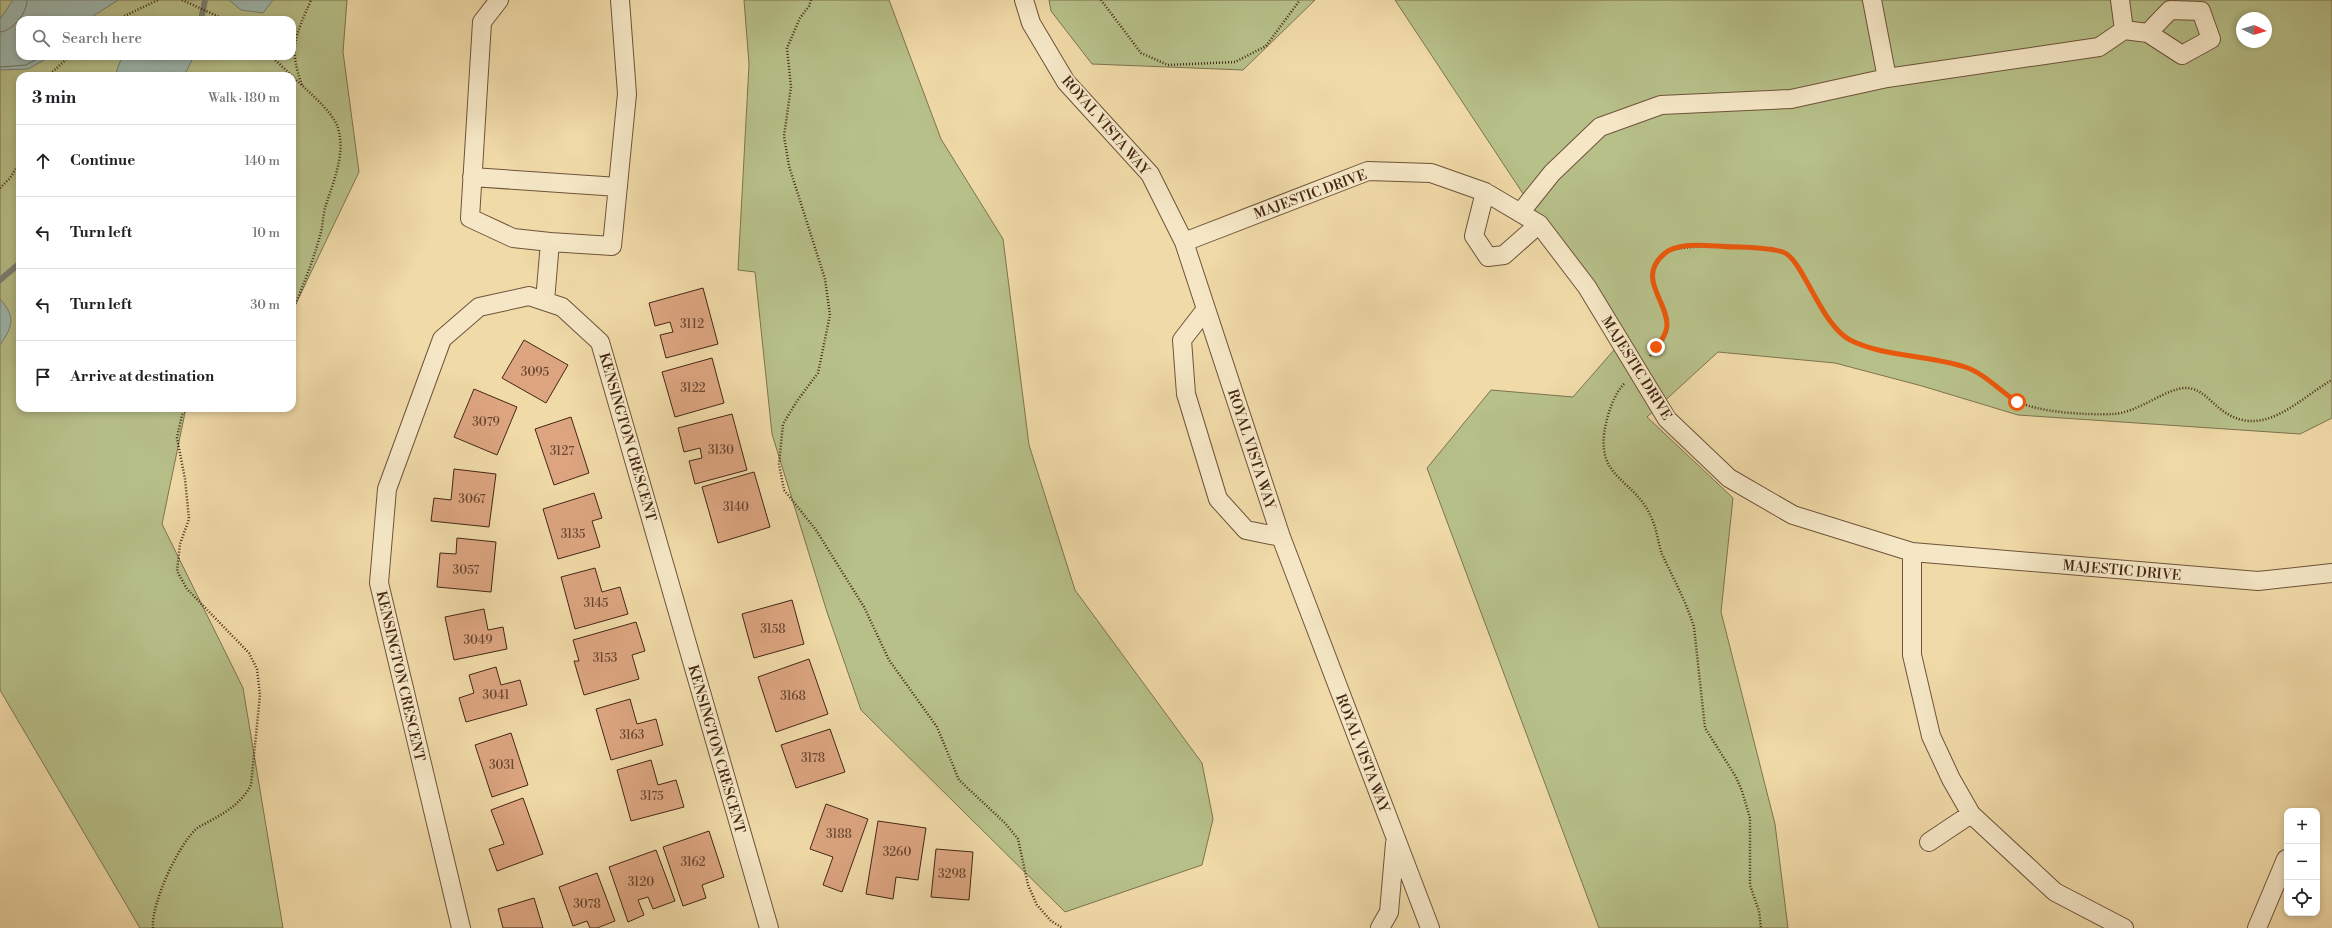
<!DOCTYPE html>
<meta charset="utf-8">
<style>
body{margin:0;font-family:"Libre Bodoni",serif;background:#f6f6f6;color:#202124}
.controls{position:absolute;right:12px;bottom:12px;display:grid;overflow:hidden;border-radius:8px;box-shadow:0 2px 6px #0003}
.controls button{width:36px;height:36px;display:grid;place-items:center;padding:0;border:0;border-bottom:1px solid #e0e0e0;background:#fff;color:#202124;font:20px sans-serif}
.compass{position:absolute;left:2236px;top:12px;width:36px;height:36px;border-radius:50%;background:#fff;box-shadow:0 2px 6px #0003;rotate:94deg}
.stop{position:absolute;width:12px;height:12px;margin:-9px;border:3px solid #ea580c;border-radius:50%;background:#fff}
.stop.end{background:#ea580c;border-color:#fff;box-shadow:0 1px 4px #0008}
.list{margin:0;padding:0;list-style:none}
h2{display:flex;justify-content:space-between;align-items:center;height:52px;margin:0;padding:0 16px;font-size:17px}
h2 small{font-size:13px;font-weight:400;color:#757577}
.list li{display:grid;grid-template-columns:26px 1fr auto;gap:12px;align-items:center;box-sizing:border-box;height:72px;padding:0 16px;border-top:1px solid #e0e0e0}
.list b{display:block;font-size:15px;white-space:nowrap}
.list em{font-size:13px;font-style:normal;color:#757577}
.icon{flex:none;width:22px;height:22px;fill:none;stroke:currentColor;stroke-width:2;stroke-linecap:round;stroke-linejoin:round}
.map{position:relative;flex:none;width:2332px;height:928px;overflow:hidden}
.search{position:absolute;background:#fff;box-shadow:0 2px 6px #0003;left:16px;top:16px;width:280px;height:44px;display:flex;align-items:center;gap:10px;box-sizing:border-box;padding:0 14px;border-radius:12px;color:#757577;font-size:15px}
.panel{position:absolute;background:#fff;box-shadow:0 2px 6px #0003;left:16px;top:72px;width:280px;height:340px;border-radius:12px}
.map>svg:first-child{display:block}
.green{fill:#b7c089;stroke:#7e734f;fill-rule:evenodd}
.water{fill:#9db9b1;stroke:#797e73}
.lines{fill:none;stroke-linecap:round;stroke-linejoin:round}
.shore{stroke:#707063;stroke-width:1}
.stream{stroke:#797e73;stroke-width:6}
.building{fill:#dca580;stroke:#442615}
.minor-casing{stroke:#6f533a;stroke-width:20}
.path{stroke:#442615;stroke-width:2.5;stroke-dasharray:1 2;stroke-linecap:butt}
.minor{stroke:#f5e7c6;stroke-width:18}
.route{stroke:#ea580c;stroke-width:5}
.labels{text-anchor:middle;stroke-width:4;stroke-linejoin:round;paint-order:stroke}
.number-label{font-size:12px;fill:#6a4630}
.street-label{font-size:14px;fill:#442615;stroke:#f5e7c6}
</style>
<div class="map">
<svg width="2332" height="928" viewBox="0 0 2332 928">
<rect width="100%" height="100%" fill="#f0daa8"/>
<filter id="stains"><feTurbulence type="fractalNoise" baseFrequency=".005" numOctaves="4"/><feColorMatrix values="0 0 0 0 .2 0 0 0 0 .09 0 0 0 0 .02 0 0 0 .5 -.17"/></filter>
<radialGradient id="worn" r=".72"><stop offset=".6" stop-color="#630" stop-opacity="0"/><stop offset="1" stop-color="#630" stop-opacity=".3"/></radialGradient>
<!-- green -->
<path class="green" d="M0 0H347L343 52 359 172 292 312V76H20V408H186L162 524 243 688 283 928H140L0 690ZM20 20H292V56H20Z
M744 0H889L941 139 1003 239 1029 445 1075 590 1202 763 1213 819 1202 865 1065 912 861 710 827 612 772 434 755 272 738 270 749 64Z
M1049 0H1315L1243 70 1092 64 1051 11Z
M1395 0H2332V418L2300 434 2018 415 1922 386 1835 363 1718 352 1647 417 1733 498 1721 612 1775 824 1788 928H1599L1427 468 1491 390 1573 397 1621 342ZM2242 18H2266V42H2242Z"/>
<!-- water -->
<path class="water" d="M13 0H118L87 20H20V56H51L28 69 0 70V19Z
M229 0H273L263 13 241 10Z
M122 56H194L184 76H115Z
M0 299C16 317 13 326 0 345Z"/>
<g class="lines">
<!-- shore -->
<path class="shore" d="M0 32C13 31 27 13 27 0
M0 67 26 65 43 56"/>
<!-- stream -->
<path class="stream" d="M201 20 205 0
M0 280 20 263"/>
</g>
<!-- building -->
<path class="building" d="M703 288 718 344 666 358 660 335 673 332 670 322 655 326 649 303Z
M524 340 568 365 546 403 502 378Z
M712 358 724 403 675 417 662 372Z
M474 389 517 407 497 455 454 437Z
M732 414 747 470 695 484 689 461 702 458 700 448 684 452 678 428Z
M571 417 589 473 554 485 535 429Z
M454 469 496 474 489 527 431 521 434 498 451 500Z
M754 472 770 527 718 543 702 487Z
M594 493 602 518 592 521 600 547 558 559 543 509Z
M457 538 496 542 491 592 437 587 440 553 456 554Z
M595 568 602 592 620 587 628 614 575 629 561 577Z
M792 600 804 644 754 658 742 614Z
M484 609 488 630 503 627 507 649 454 660 445 617Z
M636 622 645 651 632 655 639 679 584 695 574 661H579L573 640Z
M809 659 828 714 776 732 758 677Z
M496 667 501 685 520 680 527 705 466 722 459 698 474 693 469 675Z
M630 699 637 724 656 719 663 745 611 760 596 709Z
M830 729 845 772 796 788 781 745Z
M511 733 528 785 492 797 475 745Z
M651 760 658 785 676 780 684 807 631 821 617 770Z
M523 798 543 854 497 871 489 849 504 844 491 810Z
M826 804 868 819 842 892 823 885 833 857 810 849Z
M878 821 926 828 918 880 896 877 893 899 866 894Z
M709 831 724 877 702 885 706 898 683 906 663 847Z
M936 849 973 852 969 900 931 897Z
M656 850 675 901 653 909 648 897 638 900 644 915 628 922 609 867Z
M597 873 615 921 597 928H590L587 921 573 926 559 887Z
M534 898 543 928H503L498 909Z"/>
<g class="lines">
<!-- minor casing -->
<g class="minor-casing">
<path id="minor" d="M499 0 482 22 470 218 513 238 550 242
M1024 0 1031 23 1066 82 1150 174 1184 242 1281 537 1430 928
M1872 0 1887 78
M2124 30 2148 33 2182 55 2211 39 2201 11 2170 10 2148 33
M472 177 618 187
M1485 192 1474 236 1488 257 1504 255 1539 224
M1520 213 1552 173 1600 127 1661 105 1791 99 1887 78 2099 47 2124 30 2120 0
M1184 242 1368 171 1431 173 1485 192 1539 224 1587 287 1667 419 1729 478 1793 515 1912 552 2258 581 2332 573
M545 301 550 242 612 246 627 94 620 0
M1206 309 1182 340 1186 394 1218 499 1246 530 1281 537
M1912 552V655L1931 736 1951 779 1971 814 2055 892 2124 928
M1929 842 1971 814
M461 928 379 583 387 489 442 339 479 307 529 296 562 307 600 342 769 928
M1380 928 1389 912 1395 843
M2257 928 2286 859"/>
</g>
<!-- path -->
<path class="path" d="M182 0 226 20
M811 0 809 6 800 18 787 48 791 87 784 136 789 166 825 279 830 315 818 373 797 401 783 424 779 464 784 490 816 530 864 607 889 660 937 727 959 780 1005 823 1018 839 1028 885 1037 905 1051 921 1063 928
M1101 0 1141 53 1168 65 1235 62 1266 46 1300 0
M116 20 158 0
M271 56 292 76
M48 76 70 56
M292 76C305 89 333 111 338 128 346 155 333 182 325 208 323 216 323 224 321 232 314 259 303 286 292 312
M302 85C288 47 296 35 311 0
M0 188 10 178 20 162
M1650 356C1656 347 1666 337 1667 326 1668 302 1635 277 1664 253 1677 243 1770 245 1785 253 1808 266 1818 322 1850 339 1882 356 1929 355 1964 367 1984 373 1997 390 2015 400 2037 413 2088 415 2114 414 2140 412 2167 387 2187 388 2203 389 2211 403 2223 411 2264 440 2298 399 2332 380
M1624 384C1615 393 1609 410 1606 423 1593 480 1635 477 1652 519 1657 530 1658 543 1662 554 1673 578 1686 601 1694 627L1705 728 1736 777 1742 791 1750 818V885L1759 911 1761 928
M153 928C151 904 177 848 195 830 199 826 205 824 210 821 228 811 241 803 251 785L260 695 257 669 249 653 187 589 177 571 180 544 189 519 185 479 177 438 182 415 187 408"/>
<!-- minor -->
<use href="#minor" class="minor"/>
</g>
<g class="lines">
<!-- route -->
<path class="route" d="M1656 347C1661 341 1666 335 1667 326 1668 301 1636 278 1664 254 1676 243 1701 245 1717 246 1737 248 1763 246 1783 252 1803 259 1820 324 1850 340 1884 357 1929 355 1965 367 1984 373 2000 391 2017 402"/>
</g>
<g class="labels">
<!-- number labels -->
<g class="number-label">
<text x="692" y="328">3112</text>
<text x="535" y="376">3095</text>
<text x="693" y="392">3122</text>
<text x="486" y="426">3079</text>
<text x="721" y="454">3130</text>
<text x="562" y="455">3127</text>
<text x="472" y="503">3067</text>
<text x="736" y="511">3140</text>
<text x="573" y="538">3135</text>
<text x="466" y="574">3057</text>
<text x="596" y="607">3145</text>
<text x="773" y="633">3158</text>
<text x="478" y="644">3049</text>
<text x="605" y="662">3153</text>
<text x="496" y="699">3041</text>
<text x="793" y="700">3168</text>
<text x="632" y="739">3163</text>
<text x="813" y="762">3178</text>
<text x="502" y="769">3031</text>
<text x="652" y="800">3175</text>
<text x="839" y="838">3188</text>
<text x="897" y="856">3260</text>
<text x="693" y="866">3162</text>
<text x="952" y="878">3298</text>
<text x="641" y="886">3120</text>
<text x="587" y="908">3078</text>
</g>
<!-- street labels -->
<g class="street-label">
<text transform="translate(1106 125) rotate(49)" y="5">ROYAL VISTA WAY</text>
<text transform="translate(1310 194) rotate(-20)" y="5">MAJESTIC DRIVE</text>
<text transform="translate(1637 368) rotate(58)" y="5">MAJESTIC DRIVE</text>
<text transform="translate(628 437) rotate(74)" y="5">KENSINGTON CRESCENT</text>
<text transform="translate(1252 449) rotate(72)" y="5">ROYAL VISTA WAY</text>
<text transform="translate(2122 570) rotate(5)" y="5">MAJESTIC DRIVE</text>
<text transform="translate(401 676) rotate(77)" y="5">KENSINGTON CRESCENT</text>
<text transform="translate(717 749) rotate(74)" y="5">KENSINGTON CRESCENT</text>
<text transform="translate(1363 753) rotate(69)" y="5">ROYAL VISTA WAY</text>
</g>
</g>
<rect width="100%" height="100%" filter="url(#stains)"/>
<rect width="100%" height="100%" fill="url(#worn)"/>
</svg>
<div class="controls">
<button>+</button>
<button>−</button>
<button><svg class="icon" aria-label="locate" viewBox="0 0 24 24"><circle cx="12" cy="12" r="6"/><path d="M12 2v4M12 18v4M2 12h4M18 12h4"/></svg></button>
</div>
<svg class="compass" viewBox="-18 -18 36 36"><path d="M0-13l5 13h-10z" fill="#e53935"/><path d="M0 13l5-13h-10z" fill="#757577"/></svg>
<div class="stop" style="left:2017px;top:402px"></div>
<div class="stop end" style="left:1656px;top:347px"></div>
<div class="search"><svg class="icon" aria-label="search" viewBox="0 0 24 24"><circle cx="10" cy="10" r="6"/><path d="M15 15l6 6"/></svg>Search here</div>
<section class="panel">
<h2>3 min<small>Walk · 180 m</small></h2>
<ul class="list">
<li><svg class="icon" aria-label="ahead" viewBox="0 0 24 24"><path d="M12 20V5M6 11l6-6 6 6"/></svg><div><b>Continue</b></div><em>140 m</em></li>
<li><svg class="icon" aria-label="left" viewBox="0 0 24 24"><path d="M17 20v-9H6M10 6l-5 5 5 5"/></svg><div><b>Turn left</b></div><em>10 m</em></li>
<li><svg class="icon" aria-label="left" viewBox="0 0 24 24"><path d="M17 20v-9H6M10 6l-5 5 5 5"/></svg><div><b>Turn left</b></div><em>30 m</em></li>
<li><svg class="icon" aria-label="arrive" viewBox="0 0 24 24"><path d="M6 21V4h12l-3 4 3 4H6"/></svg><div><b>Arrive at destination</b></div></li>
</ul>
</section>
</div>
